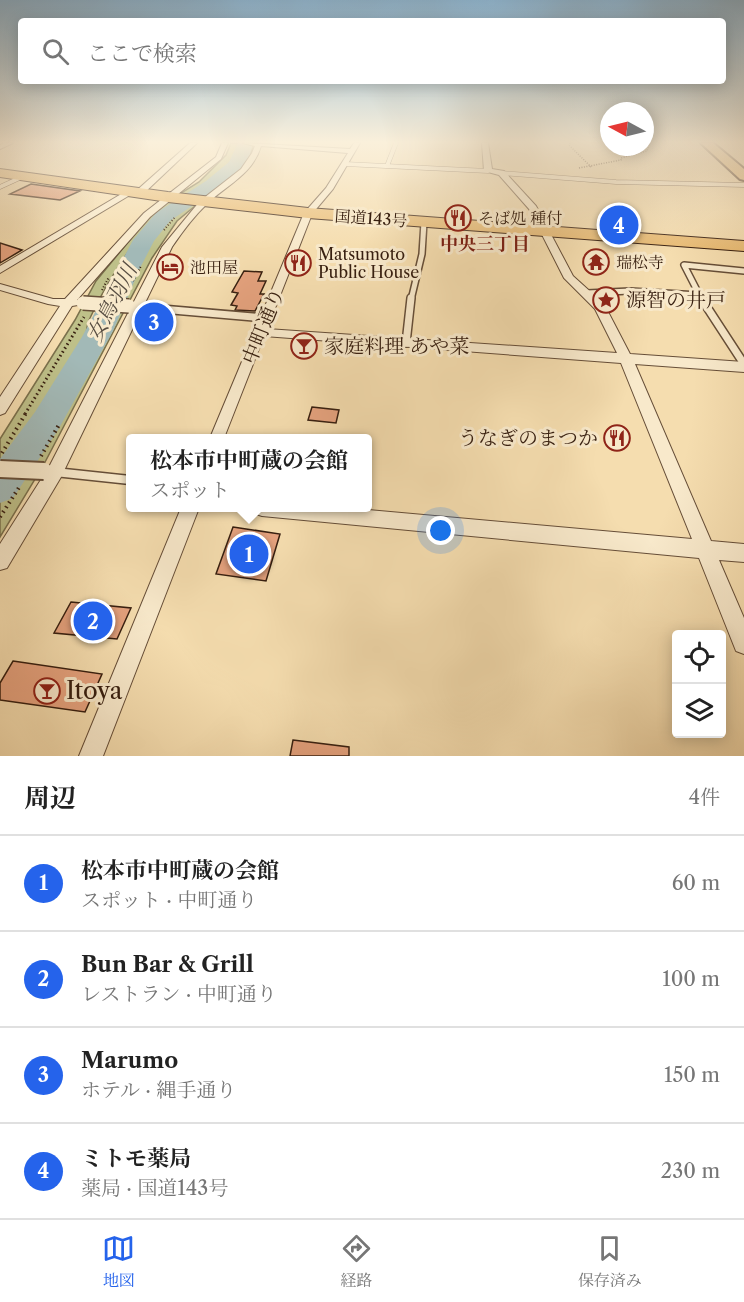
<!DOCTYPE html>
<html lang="ja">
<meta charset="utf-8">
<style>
body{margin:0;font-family:"Libre Caslon Text","Noto Serif JP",serif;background:#f2f2f2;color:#222}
.controls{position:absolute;right:18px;bottom:18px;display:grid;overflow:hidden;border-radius:6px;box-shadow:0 3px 15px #0003}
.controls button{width:54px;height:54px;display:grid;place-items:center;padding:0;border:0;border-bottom:2px solid #e0e0e0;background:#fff;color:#222;font:30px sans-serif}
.compass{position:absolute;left:600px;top:102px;width:54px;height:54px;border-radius:50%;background:#fff;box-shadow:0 3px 15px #0003;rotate:277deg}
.you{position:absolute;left:441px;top:531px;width:21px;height:21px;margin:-15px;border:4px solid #fff;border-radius:50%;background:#1a73e8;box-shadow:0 0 0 9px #1a73e833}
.badge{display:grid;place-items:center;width:39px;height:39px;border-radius:50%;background:#2563eb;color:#fff;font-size:20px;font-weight:700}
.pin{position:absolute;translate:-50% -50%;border:3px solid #fff;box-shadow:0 2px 6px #0006}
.popup{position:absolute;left:126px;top:434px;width:246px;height:78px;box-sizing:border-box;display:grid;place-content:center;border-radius:6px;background:#fff;filter:drop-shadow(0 2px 4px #0005);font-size:20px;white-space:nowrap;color:#767676}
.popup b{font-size:22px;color:#222}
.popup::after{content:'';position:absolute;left:50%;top:100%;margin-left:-12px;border:12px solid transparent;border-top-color:#fff}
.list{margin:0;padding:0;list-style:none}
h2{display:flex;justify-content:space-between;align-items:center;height:78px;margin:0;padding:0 24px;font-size:26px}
h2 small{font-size:20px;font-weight:400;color:#767676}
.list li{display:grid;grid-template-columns:39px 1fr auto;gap:18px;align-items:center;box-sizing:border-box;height:96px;padding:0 24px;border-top:2px solid #e0e0e0}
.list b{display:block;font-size:22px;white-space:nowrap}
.list p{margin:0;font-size:20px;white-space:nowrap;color:#767676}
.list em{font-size:20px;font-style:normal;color:#767676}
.icon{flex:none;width:33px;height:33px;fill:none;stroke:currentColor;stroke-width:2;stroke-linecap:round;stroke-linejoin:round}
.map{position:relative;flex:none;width:744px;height:756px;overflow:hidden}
.search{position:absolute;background:#fff;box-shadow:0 3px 15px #0003;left:18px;right:18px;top:18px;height:66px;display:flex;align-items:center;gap:15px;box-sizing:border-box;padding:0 21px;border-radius:6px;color:#767676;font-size:22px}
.sheet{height:462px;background:#fff}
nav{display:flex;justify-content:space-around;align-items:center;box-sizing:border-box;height:84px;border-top:2px solid #e0e0e0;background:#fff;font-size:16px;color:#767676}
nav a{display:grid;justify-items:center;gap:3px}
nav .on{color:#2563eb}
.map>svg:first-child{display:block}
.green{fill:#bec089;stroke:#7a704c;stroke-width:1.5}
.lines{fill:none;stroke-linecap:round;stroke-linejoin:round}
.river{fill:#a2b9b7;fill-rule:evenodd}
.building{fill:#e6a37f;stroke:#371f10;stroke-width:1.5}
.lane-far3-casing{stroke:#664e38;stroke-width:5}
.lane-far2-casing{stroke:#664e38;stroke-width:8}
.lane-far1-casing{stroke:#664e38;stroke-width:10}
.lane-casing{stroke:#664e38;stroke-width:11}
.street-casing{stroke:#664e38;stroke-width:2}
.primary-casing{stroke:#371f10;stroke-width:4}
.highway-casing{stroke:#371f10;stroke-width:2}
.path-far3{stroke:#371f10;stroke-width:1.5;stroke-dasharray:1 1.5;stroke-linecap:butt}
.path-far2{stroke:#371f10;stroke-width:2;stroke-dasharray:1 2;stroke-linecap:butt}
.path-far1{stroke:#371f10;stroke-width:3;stroke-dasharray:1.5 3;stroke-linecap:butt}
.path{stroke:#371f10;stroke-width:4;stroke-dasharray:1.5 4;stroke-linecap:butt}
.lane-far3{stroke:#f8e9cb;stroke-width:4}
.lane-far2{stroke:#f8e9cb;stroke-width:5}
.lane-far1{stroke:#f8e9cb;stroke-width:7}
.lane{stroke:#f8e9cb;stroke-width:8}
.street{fill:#f8e9cb;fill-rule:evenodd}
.primary{fill:#eabe78;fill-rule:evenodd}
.highway{fill:#eabe78;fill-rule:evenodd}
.street-bridge-far1-casing{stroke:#664e38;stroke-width:16;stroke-linecap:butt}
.street-bridge-casing{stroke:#664e38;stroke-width:20;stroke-linecap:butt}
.street-bridge-far1{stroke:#f8e9cb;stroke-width:13}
.street-bridge{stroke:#f8e9cb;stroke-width:16}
.labels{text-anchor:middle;stroke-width:6;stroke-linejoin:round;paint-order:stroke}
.far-street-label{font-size:16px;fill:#371f10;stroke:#f8e9cb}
.far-poi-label{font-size:16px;fill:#371f10;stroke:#f8e9cb;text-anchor:start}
.far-neighbourhood-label{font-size:18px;font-weight:bold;fill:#7a1f14;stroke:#f8e9cb}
.poi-label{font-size:20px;fill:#371f10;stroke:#f8e9cb;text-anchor:start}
.street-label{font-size:20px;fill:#371f10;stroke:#f8e9cb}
.water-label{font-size:21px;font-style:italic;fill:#574d42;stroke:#f8e9cb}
.near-poi-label{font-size:24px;fill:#371f10;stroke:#f8e9cb;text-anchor:start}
</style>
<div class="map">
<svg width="744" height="756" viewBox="0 0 744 756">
<rect width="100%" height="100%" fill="#f5ddaf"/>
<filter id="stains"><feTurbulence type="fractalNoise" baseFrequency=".00333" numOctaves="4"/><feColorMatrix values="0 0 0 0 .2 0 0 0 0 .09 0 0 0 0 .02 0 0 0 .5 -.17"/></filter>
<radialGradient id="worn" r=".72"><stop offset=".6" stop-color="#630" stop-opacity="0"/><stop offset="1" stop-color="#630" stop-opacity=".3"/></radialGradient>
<!-- green -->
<path class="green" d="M231 143 244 144C232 186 176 194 149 225 127 250 104 288 90 318 86 325 87 333 85 340 81 351 75 363 69 373 53 404 29 432 10 460L0 471V439L75 320 96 281 143 224 165 203 199 182 226 155Z
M247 143H254C252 153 248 159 242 167L177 221 152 258 43 466 0 537V492L29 457 75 380 110 320 121 290 149 240 167 218 188 205 239 164 247 152Z"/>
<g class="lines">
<!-- river -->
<path class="river" d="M238 143H252L250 155 241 169 218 188 170 221 154 241 140 268 113 331 58 430 13 498 0 503V459L35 412 82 337 133 240 156 213 206 181 229 162Z"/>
</g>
<!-- building -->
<path class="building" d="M31 184 80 191 60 200 10 194Z
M0 243 22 250 0 263Z
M244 271 262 272 258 281H266L260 294H264L255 311 235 310 237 306 231 305 238 293 232 292Z
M312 407 339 410 336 423 308 420Z
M233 527 280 534 266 581 216 574Z
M71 602 131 608 117 639 54 633Z
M13 661 102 674 85 712 0 700V683Z
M293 740 349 747V756H290Z"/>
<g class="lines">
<!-- lane-far3 casing -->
<g class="lane-far3-casing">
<path id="lane-far3" d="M345 164 488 171
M387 166 396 143
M501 173 616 182 744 185
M0 187 24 176"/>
</g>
<!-- lane-far2 casing -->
<g class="lane-far2-casing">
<path id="lane-far2" d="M587 293 630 291 699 295
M411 300 422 254 424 222
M702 300 684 265 744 271"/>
</g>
<!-- lane-far1 casing -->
<g class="lane-far1-casing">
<path id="lane-far1" d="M701 298 744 364
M138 307 266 318
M406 343 411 298"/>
</g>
<!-- lane casing -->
<g class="lane-casing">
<path id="lane" d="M55 472 130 480"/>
</g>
<!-- street casing -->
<g class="street-casing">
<path id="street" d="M4 143H13L0 149V145Z
M190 143H197L142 195H136V191Z
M222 143H228L221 159 150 217 77 300 80 303 78 305 72 306 5 413 0 415V397L60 306 48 304 0 290V284L53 299H65L144 213 216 157Z
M243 143 350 149 354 143H360L333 189 312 214 267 329 617 353 595 309 564 278 529 209 499 175 484 171 482 143H488L492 169 504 171 536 206 573 276 604 304 630 354 744 362V372L635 364 711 541 744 544V562L719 560 744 618V654L736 651 699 558 262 516 256 514 254 508H346L692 539 621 363 264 336 224 438H210L304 213 326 188 348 153 261 146C253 174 227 185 208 203 194 216 182 232 172 247L61 477 7 568 0 570V544L49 467 162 247 200 201 241 169 252 153 255 146Z
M128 190 135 192 0 273V266Z
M181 508H199L103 756H79Z"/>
</g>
<!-- primary casing -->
<g class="primary-casing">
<path id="primary" d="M701 143H713L744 169V180L740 179Z"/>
</g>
<!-- highway casing -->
<g class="highway-casing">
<path id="highway" d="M0 169 168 192 308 208 744 241V251L308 218 168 202 0 177Z"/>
</g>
<!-- path-far3 -->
<path class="path-far3" d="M570 143 569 145 591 167
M579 168 621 160V158L647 151 650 143"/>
<!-- path-far2 -->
<path class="path-far2" d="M164 230 175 217
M133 281 141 266
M102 290 109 277"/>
<!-- path-far1 -->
<path class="path-far1" d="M25 414 84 317"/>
<!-- path -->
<path class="path" d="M2 453 26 413
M41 456 60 423
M0 517 20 486"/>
<!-- lane-far3 -->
<use href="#lane-far3" class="lane-far3"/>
<!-- lane-far2 -->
<use href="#lane-far2" class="lane-far2"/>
<!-- lane-far1 -->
<use href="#lane-far1" class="lane-far1"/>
<!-- lane -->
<use href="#lane" class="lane"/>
<!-- street -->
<use href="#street" class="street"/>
<!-- primary -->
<use href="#primary" class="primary"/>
<!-- highway -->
<use href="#highway" class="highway"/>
<!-- street-bridge-far1 casing -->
<g class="street-bridge-far1-casing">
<path id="street-bridge-far1" d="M83 303 129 306"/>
</g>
<!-- street-bridge casing -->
<g class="street-bridge-casing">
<path id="street-bridge" d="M0 469 44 471"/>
</g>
<!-- street-bridge-far1 -->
<use href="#street-bridge-far1" class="street-bridge-far1"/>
<!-- street-bridge -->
<use href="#street-bridge" class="street-bridge"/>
</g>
<!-- sky -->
<linearGradient id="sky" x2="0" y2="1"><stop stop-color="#8cb6d4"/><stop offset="0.57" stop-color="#faf0db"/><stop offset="1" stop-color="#faf0db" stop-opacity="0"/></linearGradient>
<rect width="744" height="249" fill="url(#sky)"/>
<!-- icons -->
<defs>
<g id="restaurant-ring" transform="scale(1.35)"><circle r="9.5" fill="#f8e9cb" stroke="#8f2418" stroke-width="1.5"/><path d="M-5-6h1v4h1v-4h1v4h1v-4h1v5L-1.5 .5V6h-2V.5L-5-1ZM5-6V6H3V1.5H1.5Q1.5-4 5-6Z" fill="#8f2418"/></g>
<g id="temple-ring" transform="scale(1.35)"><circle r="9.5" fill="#f8e9cb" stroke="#8f2418" stroke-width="1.5"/><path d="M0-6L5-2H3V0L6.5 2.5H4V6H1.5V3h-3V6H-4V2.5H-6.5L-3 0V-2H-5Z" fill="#8f2418"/></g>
<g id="hotel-ring" transform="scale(1.35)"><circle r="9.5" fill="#f8e9cb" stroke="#8f2418" stroke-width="1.5"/><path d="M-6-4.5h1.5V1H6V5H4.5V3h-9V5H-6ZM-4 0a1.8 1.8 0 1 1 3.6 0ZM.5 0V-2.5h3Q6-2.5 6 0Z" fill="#8f2418"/></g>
<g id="sight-ring" transform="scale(1.35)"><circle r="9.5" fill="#f8e9cb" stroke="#8f2418" stroke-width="1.5"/><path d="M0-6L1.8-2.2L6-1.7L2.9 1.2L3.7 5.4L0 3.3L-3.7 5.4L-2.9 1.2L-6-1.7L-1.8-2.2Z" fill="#8f2418"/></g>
<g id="bar-ring" transform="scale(1.35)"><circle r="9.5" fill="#f8e9cb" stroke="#8f2418" stroke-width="1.5"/><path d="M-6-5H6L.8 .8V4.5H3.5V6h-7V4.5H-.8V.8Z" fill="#8f2418"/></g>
</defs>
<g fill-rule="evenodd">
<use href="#restaurant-ring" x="458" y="218"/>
<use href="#temple-ring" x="596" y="262"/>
<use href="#restaurant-ring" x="298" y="263"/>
<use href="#hotel-ring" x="170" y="267"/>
<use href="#sight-ring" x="606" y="300"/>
<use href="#bar-ring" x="304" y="346"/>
<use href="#restaurant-ring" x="617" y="438"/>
<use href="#bar-ring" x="47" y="691"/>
</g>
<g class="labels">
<!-- far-street labels -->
<g class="far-street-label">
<text transform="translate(371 218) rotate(4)" y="6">国道143号</text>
</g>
<!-- far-poi labels -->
<g class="far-poi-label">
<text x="478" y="224">そば処 種付</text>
<text x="318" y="260">Matsumoto<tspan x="318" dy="18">Public House</tspan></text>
<text x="616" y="268">瑞松寺</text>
<text x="190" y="273">池田屋</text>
</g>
<!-- far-neighbourhood labels -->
<g class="far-neighbourhood-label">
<text x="485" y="250">中央三丁目</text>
</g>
<!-- poi labels -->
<g class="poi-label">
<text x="626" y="307">源智の井戸</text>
<text x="324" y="353">家庭料理 あや菜</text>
<text x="598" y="445" text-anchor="end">うなぎのまつか</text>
</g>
<!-- street labels -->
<g class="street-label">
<text transform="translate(263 326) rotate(-68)" y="7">中町通り</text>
</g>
<!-- water labels -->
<g class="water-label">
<text transform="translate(112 303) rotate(-63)" y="7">女鳥羽川</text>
</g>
<!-- near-poi labels -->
<g class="near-poi-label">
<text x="66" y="699">Itoya</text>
</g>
</g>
<rect width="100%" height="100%" filter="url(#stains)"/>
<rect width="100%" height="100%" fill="url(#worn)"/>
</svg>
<div class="controls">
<button><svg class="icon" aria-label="locate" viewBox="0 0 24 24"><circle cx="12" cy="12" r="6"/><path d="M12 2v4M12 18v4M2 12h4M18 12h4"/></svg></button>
<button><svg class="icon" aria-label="layers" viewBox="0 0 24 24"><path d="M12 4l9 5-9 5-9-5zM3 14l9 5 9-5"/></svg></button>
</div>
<svg class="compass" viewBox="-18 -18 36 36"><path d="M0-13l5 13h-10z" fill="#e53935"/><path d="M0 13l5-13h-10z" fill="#767676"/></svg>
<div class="you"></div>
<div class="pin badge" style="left:249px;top:554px">1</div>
<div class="popup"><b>松本市中町蔵の会館</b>スポット</div>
<div class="pin badge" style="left:93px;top:621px">2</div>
<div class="pin badge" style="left:154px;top:322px">3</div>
<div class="pin badge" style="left:619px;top:225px">4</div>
<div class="search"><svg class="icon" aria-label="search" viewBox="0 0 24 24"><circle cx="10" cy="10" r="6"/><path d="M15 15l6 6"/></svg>ここで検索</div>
</div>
<section class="sheet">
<h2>周辺<small>4件</small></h2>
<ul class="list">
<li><span class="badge">1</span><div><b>松本市中町蔵の会館</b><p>スポット · 中町通り</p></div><em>60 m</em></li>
<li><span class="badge">2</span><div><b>Bun Bar &amp; Grill</b><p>レストラン · 中町通り</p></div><em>100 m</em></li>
<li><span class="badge">3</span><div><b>Marumo</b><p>ホテル · 縄手通り</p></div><em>150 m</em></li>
<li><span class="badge">4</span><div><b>ミトモ薬局</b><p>薬局 · 国道143号</p></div><em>230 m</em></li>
</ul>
</section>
<nav>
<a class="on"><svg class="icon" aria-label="map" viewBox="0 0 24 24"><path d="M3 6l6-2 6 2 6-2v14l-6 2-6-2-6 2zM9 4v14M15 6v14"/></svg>地図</a>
<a><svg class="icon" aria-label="directions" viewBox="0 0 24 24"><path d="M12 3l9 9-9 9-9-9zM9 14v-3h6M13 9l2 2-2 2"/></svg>経路</a>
<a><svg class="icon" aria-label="saved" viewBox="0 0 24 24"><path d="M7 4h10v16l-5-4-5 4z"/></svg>保存済み</a>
</nav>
